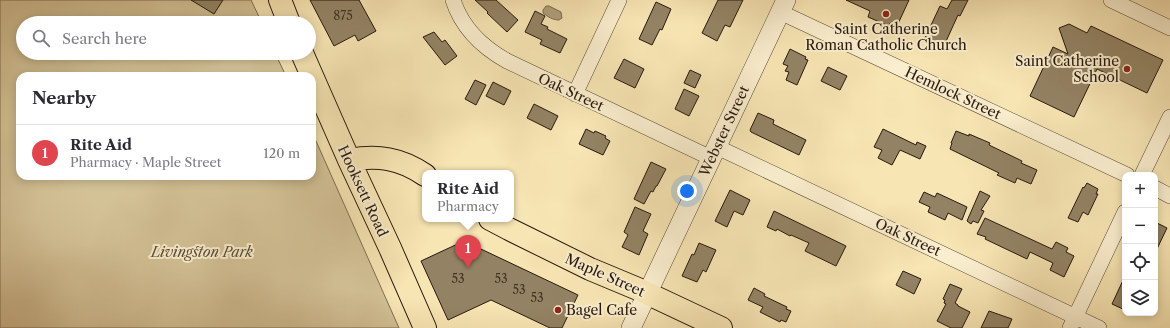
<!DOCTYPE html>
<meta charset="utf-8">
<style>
body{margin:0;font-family:"Libre Caslon Text",serif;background:#f7f7f7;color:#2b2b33}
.controls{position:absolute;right:12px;bottom:12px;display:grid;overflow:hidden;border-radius:8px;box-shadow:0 2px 10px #0003}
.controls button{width:36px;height:36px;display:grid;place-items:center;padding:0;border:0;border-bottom:1px solid #e1e1e2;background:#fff;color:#2b2b33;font:20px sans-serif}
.you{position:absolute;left:687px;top:191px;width:14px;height:14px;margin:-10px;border:3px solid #fff;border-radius:50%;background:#1a73e8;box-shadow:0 0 0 6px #1a73e833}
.badge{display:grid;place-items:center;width:26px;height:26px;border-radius:50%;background:#8f2418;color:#fff;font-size:13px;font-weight:700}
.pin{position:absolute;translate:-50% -33px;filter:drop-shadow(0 1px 2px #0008)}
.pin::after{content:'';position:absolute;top:21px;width:14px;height:12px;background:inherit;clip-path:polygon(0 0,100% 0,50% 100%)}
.popup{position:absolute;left:422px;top:170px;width:92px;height:52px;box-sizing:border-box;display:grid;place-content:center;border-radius:8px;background:#fff;filter:drop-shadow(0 1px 3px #0005);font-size:13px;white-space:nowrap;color:#7c7c81}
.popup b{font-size:15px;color:#2b2b33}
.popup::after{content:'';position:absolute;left:50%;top:100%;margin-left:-8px;border:8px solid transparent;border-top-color:#fff}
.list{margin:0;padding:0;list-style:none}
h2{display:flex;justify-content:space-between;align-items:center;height:52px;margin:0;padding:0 16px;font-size:17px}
h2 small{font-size:13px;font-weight:400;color:#7c7c81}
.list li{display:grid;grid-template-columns:26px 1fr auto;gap:12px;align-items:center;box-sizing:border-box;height:56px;padding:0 16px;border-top:1px solid #e1e1e2}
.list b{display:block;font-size:15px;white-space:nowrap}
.list p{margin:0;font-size:13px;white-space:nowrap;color:#7c7c81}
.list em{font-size:13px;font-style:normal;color:#7c7c81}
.icon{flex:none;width:22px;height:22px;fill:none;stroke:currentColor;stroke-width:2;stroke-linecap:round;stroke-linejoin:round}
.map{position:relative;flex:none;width:1170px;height:328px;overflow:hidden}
.search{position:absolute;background:#fff;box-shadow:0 2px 10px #0003;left:16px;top:16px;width:300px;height:44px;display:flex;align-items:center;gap:10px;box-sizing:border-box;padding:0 14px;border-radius:22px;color:#7c7c81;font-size:15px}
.panel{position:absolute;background:#fff;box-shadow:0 2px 10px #0003;left:16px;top:72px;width:300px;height:108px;border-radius:12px}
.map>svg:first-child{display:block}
.green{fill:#d4c297;stroke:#7e6e52}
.water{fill:#b0a07b;stroke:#796a4f}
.building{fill:#938364;stroke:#27190e}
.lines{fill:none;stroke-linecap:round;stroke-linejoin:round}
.minor-casing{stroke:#5b4c37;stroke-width:16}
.tertiary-casing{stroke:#5b4c37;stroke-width:20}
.primary-casing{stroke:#27190e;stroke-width:24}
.minor{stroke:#faeece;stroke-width:15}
.tertiary{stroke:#faeece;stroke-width:19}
.primary{stroke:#f7e5b3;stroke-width:22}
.poi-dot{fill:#8f2418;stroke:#faeece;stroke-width:1.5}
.labels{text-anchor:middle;stroke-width:4;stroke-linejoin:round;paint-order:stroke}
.number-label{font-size:12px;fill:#423424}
.poi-label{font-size:14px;fill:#27190e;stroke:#faeece}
.street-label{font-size:14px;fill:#27190e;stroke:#faeece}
.park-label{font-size:14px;font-style:italic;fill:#5b4c37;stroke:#faeece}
</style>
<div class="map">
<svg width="1170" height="328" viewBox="0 0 1170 328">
<rect width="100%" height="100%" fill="#f7e5b3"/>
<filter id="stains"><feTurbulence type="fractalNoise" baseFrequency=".005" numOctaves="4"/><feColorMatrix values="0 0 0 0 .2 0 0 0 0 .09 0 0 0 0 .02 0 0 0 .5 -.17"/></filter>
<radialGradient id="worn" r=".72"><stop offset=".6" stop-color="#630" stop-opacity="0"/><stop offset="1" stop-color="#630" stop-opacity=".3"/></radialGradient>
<!-- green -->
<path class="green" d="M0 0H251L262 23H23V53H275L286 76H20V176H312V132L399 328H0Z"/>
<!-- water -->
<path class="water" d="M546 6H549L561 12 562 18 559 20C553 20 548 17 543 13V10Z"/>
<!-- building -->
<path class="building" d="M191 0H223L214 14Z
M310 0H359L376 31 358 41 355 35 334 46Z
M475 0H496L518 20 507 32 487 13 488 12Z
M718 0H743L730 27 725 25 717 41 702 33Z
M846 0H909L897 26 890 23 889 26 868 17 870 11Z
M952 0H968L960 16 958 15 943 48 924 40 940 6 947 9Z
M656 2 671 9 662 30 660 29 652 45 639 39Z
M535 11 545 16 541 24 548 27 547 29 567 39 560 53 540 44 542 40 525 32Z
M1069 24 1087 33 1091 26 1163 60 1147 93 1097 69 1074 117 1030 96 1053 47 1068 54 1059 28Z
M434 32 442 42 445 40 457 56 445 65 423 37Z
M790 49 806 57 805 59 808 60 797 85 786 80 789 72 785 71 788 66 783 64Z
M624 59 644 69 635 88 614 78Z
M828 67 847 76 840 90 821 81Z
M690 70 701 75 695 88 684 83Z
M475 80 486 85 476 105 465 99Z
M493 82 511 91 504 105 486 96Z
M684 89 699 96 689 116 675 109Z
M534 104 558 116 551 130 527 118Z
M758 113 774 120 773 124 806 140 799 155 751 132 750 130Z
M586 129 594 133 595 131 606 136 605 138 610 141 603 155 579 144Z
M883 129 916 145 917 142 926 146 920 159 900 150 892 165 878 158 882 150 874 147Z
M956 131 969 136V134L990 143 989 145 1022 161 1021 163 1037 170 1031 184 1017 178 1015 183 997 175 999 173 950 149 952 143H951Z
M651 162 666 169 657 186H656L653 192 651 191 644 204 634 199Z
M1087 183 1098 189 1096 194H1098L1088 215 1083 212 1078 222 1068 218 1083 187 1084 188Z
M730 190 750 200 743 215 734 211 727 227 715 221Z
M980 191 990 196 981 210 984 211 978 223 973 221 971 224 967 221Z
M924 192 935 197 937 193 967 207 962 220 948 213 945 220 928 212 930 207 919 202Z
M635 207 651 214 643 231 648 234 639 255 622 247 628 235 624 232Z
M774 211 846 246 836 266 805 251 809 243 791 235 790 236 777 229 776 231 767 227Z
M985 218 1052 249 1056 242 1068 248 1066 252 1074 256 1064 277 1050 270 1053 263 1030 252 1027 259 985 239 986 237 977 234Z
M1155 222 1167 228 1155 253Z
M464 241 578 295 562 328H550L491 300 448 320 421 261Z
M699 243 716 250 706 272 703 270 697 282 682 276 692 254 694 255Z
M903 271 921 279 914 294 896 285Z
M1125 276V310L1112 304Z
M950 284 962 289 955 303 958 305V306L970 312 962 328H951L937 321 946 304 944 303 945 300 943 299Z
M754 288 765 294 764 296 787 307 786 309 791 311 786 322 781 320 780 322 760 312 763 307 748 300Z
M989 311 1012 319 1008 328H981Z"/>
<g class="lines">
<!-- minor casing -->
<g class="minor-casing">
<path id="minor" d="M453 0C462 28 482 47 507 61L711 158
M1111 0 1170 28
M780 12 1127 175
M575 94 619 0
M717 147 1099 328
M1142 175 1170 117
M1155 188 1170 196
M1070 328 1125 212"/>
</g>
<!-- tertiary casing -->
<g class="tertiary-casing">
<path id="tertiary" d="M631 328 786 0"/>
</g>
<!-- primary casing -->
<g class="primary-casing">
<path id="primary" d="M280 0 289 23
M302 53 349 160 390 248 425 328
M349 160C378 155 400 158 425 175
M490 219 509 229 590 269 638 289 721 328"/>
</g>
<!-- minor -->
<use href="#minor" class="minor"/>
<!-- tertiary -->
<use href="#tertiary" class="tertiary"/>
<!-- primary -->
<use href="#primary" class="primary"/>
</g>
<!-- markers -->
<g class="poi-dot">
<circle cx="886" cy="14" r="4"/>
<circle cx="1127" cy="69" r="4"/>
<circle cx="558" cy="310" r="4"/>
</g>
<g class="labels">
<!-- number labels -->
<g class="number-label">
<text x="343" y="20">875</text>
<text x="458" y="283">53</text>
<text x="501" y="283">53</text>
<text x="519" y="294">53</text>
<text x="537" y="302">53</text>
</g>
<!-- poi labels -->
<g class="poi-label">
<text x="886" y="34">Saint Catherine<tspan x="886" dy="16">Roman Catholic Church</tspan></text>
<text x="1119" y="66" text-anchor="end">Saint Catherine<tspan x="1119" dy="16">School</tspan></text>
<text x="566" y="315" text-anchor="start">Bagel Cafe</text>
</g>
<!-- street labels -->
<g class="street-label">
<text transform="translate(571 92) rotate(25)" y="5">Oak Street</text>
<text transform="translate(953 93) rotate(25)" y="5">Hemlock Street</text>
<text transform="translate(724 131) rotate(-65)" y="5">Webster Street</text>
<text transform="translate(363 191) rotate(65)" y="5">Hooksett Road</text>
<text transform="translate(908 237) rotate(25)" y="5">Oak Street</text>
<text transform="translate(605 275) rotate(24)" y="5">Maple Street</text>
</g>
<!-- park labels -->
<g class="park-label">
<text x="202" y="257">Livingston Park</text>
</g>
</g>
<rect width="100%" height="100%" filter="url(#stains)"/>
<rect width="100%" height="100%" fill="url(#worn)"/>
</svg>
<div class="controls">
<button>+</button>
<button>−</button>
<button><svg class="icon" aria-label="locate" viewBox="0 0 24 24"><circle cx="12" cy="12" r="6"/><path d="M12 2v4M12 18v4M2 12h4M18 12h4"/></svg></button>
<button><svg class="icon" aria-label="layers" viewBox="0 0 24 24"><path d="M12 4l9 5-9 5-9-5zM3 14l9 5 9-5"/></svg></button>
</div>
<div class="you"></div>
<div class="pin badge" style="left:468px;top:268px;background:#e0444e">1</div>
<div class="popup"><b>Rite Aid</b>Pharmacy</div>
<div class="search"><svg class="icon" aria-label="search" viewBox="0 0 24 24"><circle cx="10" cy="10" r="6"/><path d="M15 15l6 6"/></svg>Search here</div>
<section class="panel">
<h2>Nearby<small></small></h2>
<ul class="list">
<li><span class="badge" style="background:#e0444e">1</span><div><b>Rite Aid</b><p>Pharmacy · Maple Street</p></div><em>120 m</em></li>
</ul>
</section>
</div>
